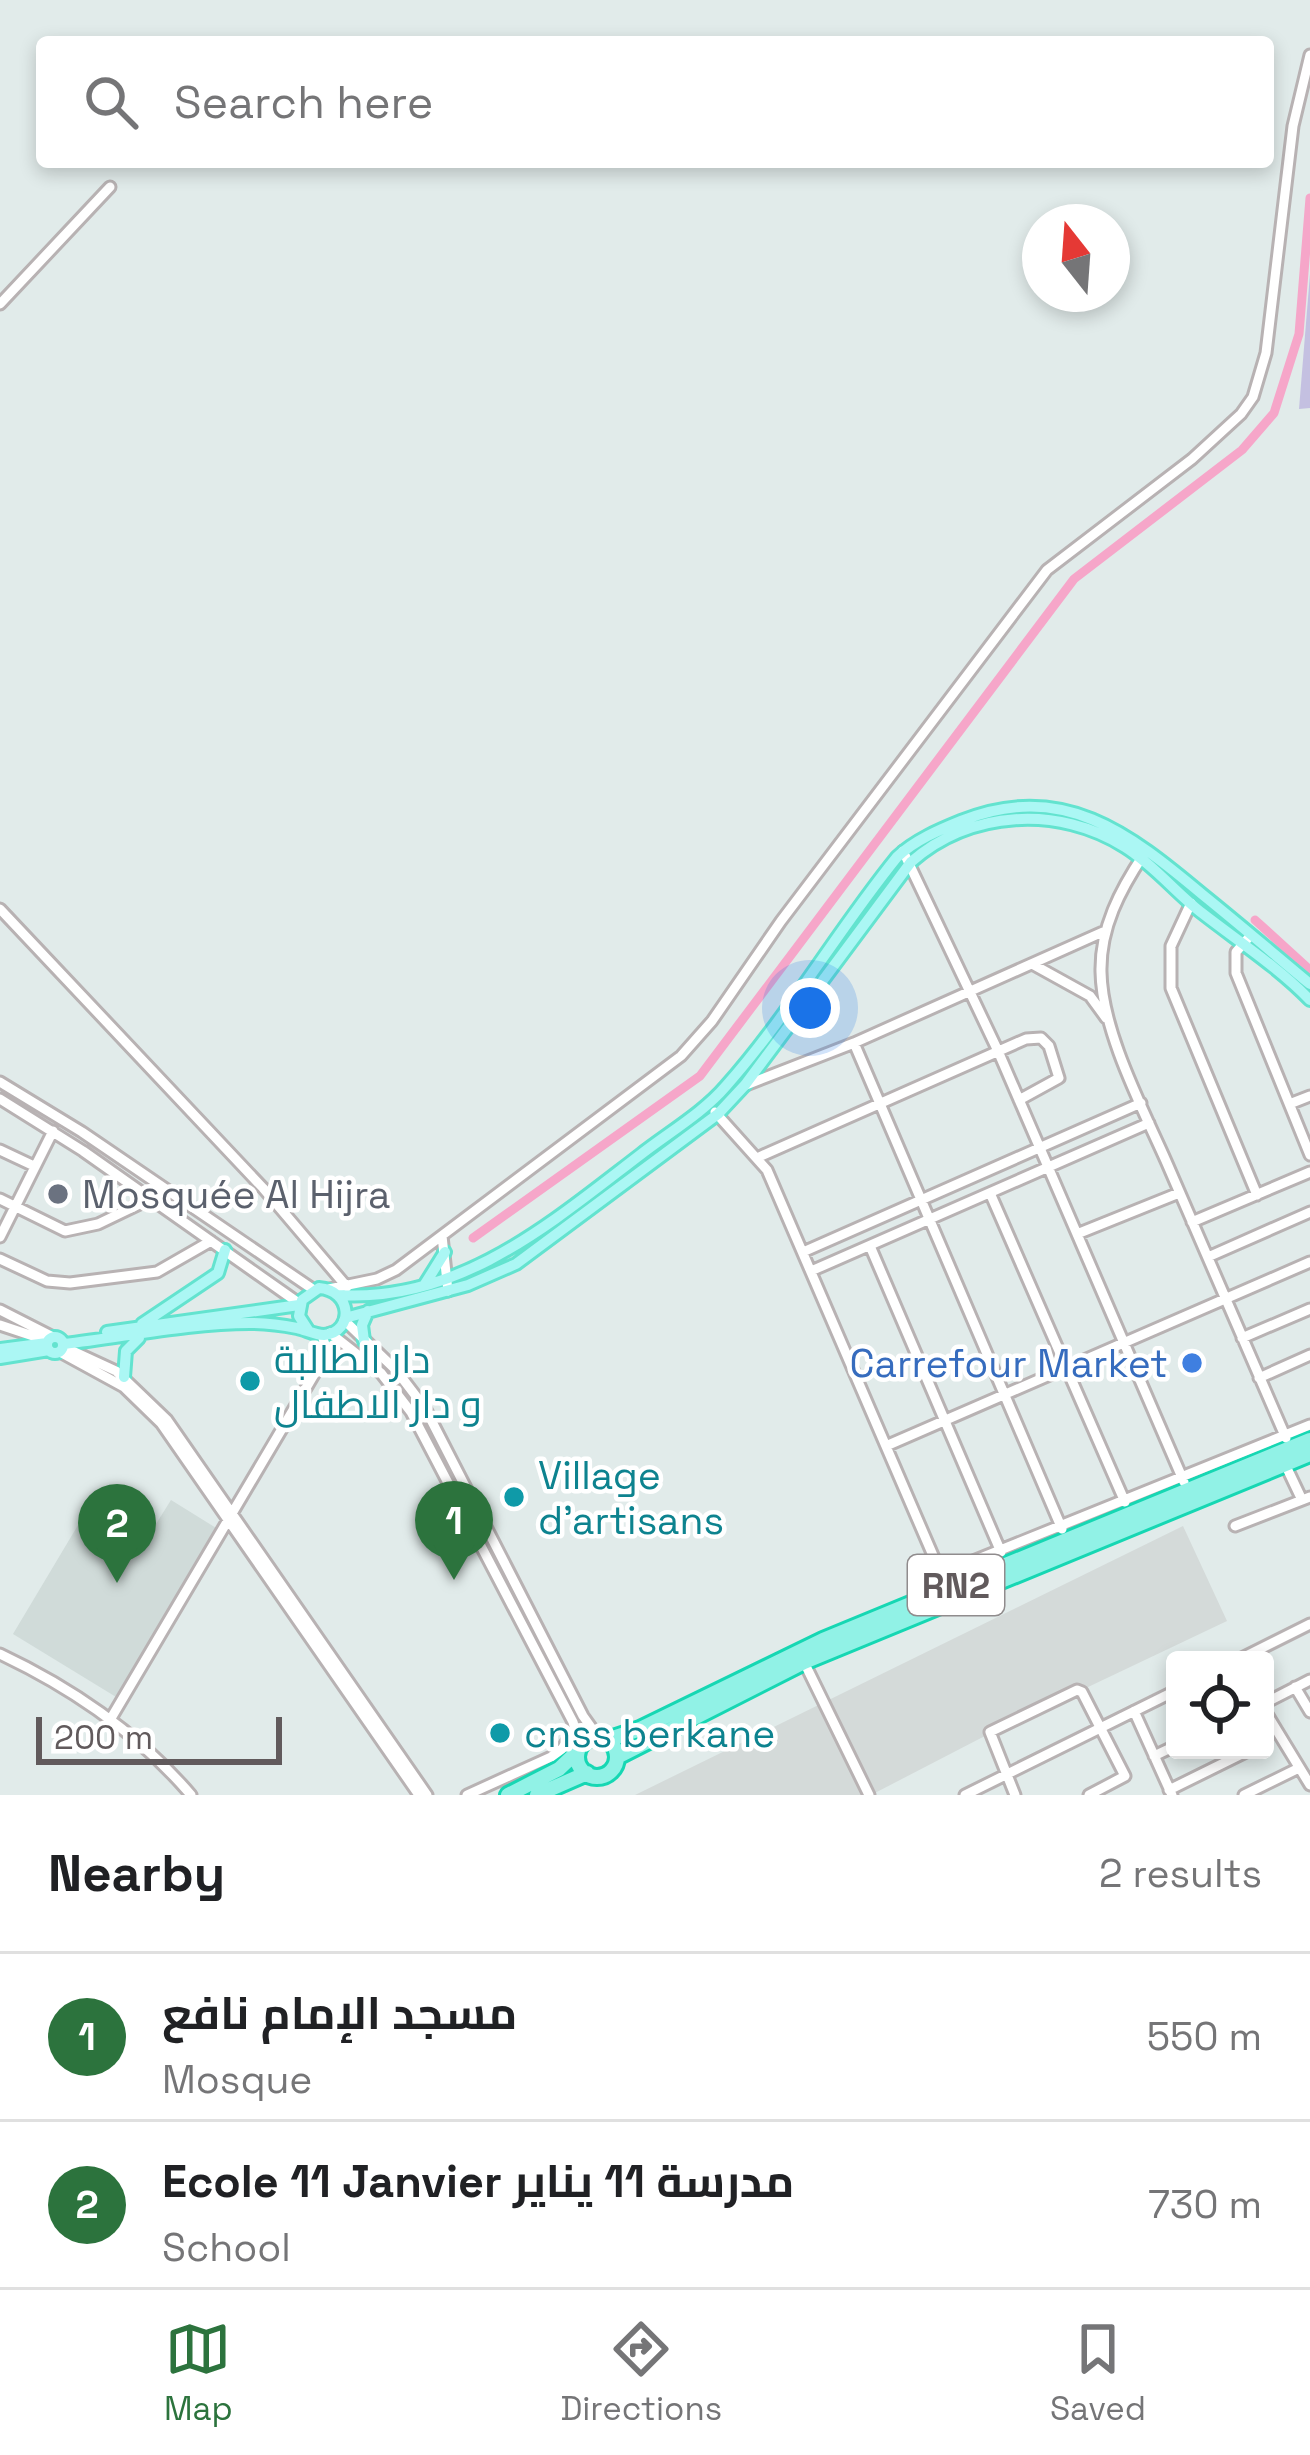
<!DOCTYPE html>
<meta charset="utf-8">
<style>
body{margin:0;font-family:"Space Grotesk",Cairo,sans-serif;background:#f6f6f6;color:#202124}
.controls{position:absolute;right:36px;bottom:36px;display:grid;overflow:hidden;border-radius:12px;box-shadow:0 6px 18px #0003}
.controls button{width:108px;height:108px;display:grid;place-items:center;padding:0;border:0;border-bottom:3px solid #e0e0e0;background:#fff;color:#202124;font:60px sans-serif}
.compass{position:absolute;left:1022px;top:204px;width:108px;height:108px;border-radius:50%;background:#fff;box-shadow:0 6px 18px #0003;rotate:343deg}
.scale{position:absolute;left:36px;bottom:30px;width:246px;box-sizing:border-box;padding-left:12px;border:6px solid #615a5c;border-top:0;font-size:33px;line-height:42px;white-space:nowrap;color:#615a5c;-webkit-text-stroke:9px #fff;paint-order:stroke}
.you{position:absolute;left:810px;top:1008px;width:42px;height:42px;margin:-30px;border:9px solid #fff;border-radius:50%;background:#1a73e8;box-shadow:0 0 0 18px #1a73e833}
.badge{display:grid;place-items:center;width:78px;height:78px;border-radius:50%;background:#2c733d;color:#fff;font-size:39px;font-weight:700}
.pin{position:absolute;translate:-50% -99px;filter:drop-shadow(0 3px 6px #0008)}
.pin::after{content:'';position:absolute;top:63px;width:42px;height:36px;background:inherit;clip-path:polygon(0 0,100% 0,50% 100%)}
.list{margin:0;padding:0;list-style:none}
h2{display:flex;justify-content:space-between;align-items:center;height:156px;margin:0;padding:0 48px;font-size:51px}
h2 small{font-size:39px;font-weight:400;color:#757577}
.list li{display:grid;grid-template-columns:78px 1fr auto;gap:36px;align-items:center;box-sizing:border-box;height:168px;padding:0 48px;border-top:3px solid #e0e0e0}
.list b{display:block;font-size:45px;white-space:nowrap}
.list p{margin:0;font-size:39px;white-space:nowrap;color:#757577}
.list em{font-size:39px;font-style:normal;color:#757577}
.icon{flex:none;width:66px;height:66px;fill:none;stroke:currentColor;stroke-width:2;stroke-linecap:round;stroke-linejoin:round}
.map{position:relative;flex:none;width:1310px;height:1795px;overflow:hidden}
.search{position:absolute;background:#fff;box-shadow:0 6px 18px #0003;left:36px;right:36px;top:36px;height:132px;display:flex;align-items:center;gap:30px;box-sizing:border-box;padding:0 42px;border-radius:12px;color:#757577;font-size:45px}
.sheet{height:492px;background:#fff}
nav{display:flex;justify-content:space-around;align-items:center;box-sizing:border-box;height:168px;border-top:3px solid #e0e0e0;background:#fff;font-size:33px;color:#757577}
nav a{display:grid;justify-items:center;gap:6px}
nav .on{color:#2c733d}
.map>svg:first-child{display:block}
.industrial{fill:#d4dad9}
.education{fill:#d0dbd9}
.green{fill:#c4c0e1}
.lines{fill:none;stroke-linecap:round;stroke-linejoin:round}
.canal{stroke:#f6a6c9;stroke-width:9}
.minor-casing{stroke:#b8b2b3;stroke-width:15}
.major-casing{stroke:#63e3cf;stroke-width:16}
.highway-casing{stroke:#16d7b3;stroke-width:20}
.minor{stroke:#fff;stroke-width:9}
.major{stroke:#abf7f4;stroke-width:10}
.highway{stroke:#91f2e6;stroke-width:14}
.worship-dot{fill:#6b7280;stroke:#fff;stroke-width:4.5}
.shop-dot{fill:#3f7fe0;stroke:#fff;stroke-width:4.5}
.culture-dot{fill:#0f9aa8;stroke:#fff;stroke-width:4.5}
.labels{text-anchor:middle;stroke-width:9;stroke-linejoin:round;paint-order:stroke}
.shield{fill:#fff;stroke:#908c8d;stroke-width:3}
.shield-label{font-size:36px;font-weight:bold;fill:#615a5c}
.worship-label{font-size:39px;fill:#5b616d;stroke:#fff;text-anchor:start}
.culture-label{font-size:39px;fill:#0d838f;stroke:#fff;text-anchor:start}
.shop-label{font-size:39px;fill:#366cbe;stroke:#fff;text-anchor:end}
</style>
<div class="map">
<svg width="1310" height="1795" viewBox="0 0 1310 1795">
<rect width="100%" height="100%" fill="#e1ebea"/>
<!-- industrial -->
<path class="industrial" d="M1183 1526 1227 1621 981 1738 871 1795H635Z"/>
<!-- education -->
<path class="education" d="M96 1495 151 1532 171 1500 221 1531 121 1700 13 1634Z"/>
<!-- green -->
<path class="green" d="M1310 274V408L1299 409Z"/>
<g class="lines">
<!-- canal -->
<path class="canal" d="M1255 920 1310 970
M473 1238 700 1076 1074 579 1242 450 1274 413 1299 334 1310 198"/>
<!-- minor casing -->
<g class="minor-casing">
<path id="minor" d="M0 304 110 187
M903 851 998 1051 1184 1482
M1144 854C1120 890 1100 928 1101 972 1102 1031 1142 1107 1166 1161 1206 1253 1246 1346 1286 1438
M1191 903 1171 946V988L1257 1195
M0 909 263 1188 347 1287
M1251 935 1236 952V973L1310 1155
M1034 965 1090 996 1106 1018
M854 1043 1062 1529
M0 1082 82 1132 314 1290
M746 1085 854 1043 1105 931
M0 1099 83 1151 300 1304
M1292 1103 1310 1096
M715 1112 767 1170 941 1574 1310 1425
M0 1150 34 1166
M759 1157 1026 1039 1041 1038 1049 1046 1059 1078 1019 1100
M990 1193 1125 1502
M0 1199 65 1231 98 1224 150 1199
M1192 1222 1310 1172
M1077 1234 1179 1193
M442 1236 448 1291
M0 1237 53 1131
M870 1246 1001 1552
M803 1252 1141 1103
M1208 1257 1310 1212
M0 1259 47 1281 70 1283 157 1272 211 1241
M811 1271 1149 1123
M329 1289 377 1279 396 1270 681 1056 712 1021 781 921 1047 570 1192 459 1241 414 1253 397 1266 353 1293 126 1310 55
M0 1310 53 1337
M344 1320 396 1370 425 1408 583 1716 598 1737
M0 1325 48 1341
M330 1333 381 1373 411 1412 573 1722 580 1747
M1242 1338 1310 1309
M64 1347 116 1371 167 1420 427 1795
M60 1352 124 1387 161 1423 419 1795
M1259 1378 1310 1355
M886 1446 1310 1262
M1285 1464 1302 1500
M1235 1526 1310 1497
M0 1654C72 1688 139 1734 191 1795
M1238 1660 1310 1624
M804 1662 869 1795
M1295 1687 1310 1712
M1265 1703 1310 1680
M1134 1711 1172 1795
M1265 1711 1310 1785
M110 1720 322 1361 325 1345 322 1335
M1154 1756 1175 1746
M1169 1790 1250 1750
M467 1795 551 1757 562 1749 576 1728
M965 1795 1175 1691
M1015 1795 990 1732 1077 1690 1082 1692 1125 1776 1089 1795
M1244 1795 1299 1768"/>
</g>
<!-- major casing -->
<g class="major-casing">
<path id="major" d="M425 1284 445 1252
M338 1295C459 1303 551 1223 640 1155 668 1133 703 1113 726 1086 789 1015 837 931 897 857 915 840 939 830 961 821 1062 780 1129 833 1203 895 1239 924 1274 954 1310 984
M345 1318 468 1285 516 1264 718 1114 745 1085 911 862C970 810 1059 805 1125 847 1154 865 1176 893 1202 913 1238 941 1279 968 1310 1000
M142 1324 218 1273 225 1250
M107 1332 299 1305
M47 1345a8 8 0 1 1 16 0a8 8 0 1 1-16 0Z
M364 1341 362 1325 368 1311
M64 1344C125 1337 189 1323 250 1323 266 1323 282 1325 297 1328 306 1330 315 1335 324 1335 355 1332 352 1290 319 1288L302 1300 299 1316 308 1330
M0 1349 47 1343
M0 1358 49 1350
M124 1377 126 1351 139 1338"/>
</g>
<!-- highway casing -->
<g class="highway-casing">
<path id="highway" d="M577 1757a20 20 0 1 1 40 0a20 20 0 1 1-40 0Z
M607 1740 640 1729 823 1640 1310 1440
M617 1757 804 1662 1310 1454
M508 1795 559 1769 578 1751
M537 1795 587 1773"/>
</g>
<!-- minor -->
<use href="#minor" class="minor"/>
<!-- major -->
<use href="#major" class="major"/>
<!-- highway -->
<use href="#highway" class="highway"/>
</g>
<!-- markers -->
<circle class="worship-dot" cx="58" cy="1194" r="12"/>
<circle class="shop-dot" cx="1192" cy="1363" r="12"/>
<g class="culture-dot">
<circle cx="250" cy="1381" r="12"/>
<circle cx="514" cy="1497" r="12"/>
<circle cx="500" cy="1733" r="12"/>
</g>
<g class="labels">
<!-- shield labels -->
<rect class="shield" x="908" y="1555" width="96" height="60" rx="9"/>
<g class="shield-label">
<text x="956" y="1598">RN2</text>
</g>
<!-- worship labels -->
<g class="worship-label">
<text x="82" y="1208">Mosquée Al Hijra</text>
</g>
<!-- culture labels -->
<g class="culture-label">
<text x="274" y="1373">دار الطالبة<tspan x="274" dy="45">و دار الاطفال</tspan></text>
<text x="538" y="1489">Village<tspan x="538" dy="45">d'artisans</tspan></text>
<text x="524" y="1747">cnss berkane</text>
</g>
<!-- shop labels -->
<g class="shop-label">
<text x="1168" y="1377">Carrefour Market</text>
</g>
</g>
</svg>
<div class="controls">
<button><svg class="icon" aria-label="locate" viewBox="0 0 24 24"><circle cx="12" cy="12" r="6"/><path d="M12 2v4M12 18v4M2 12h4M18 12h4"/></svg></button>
</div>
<svg class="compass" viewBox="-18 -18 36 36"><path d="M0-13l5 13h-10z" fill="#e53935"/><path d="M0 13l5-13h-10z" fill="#757577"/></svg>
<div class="scale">200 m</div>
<div class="you"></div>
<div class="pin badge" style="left:454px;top:1580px">1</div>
<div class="pin badge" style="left:117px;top:1583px">2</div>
<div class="search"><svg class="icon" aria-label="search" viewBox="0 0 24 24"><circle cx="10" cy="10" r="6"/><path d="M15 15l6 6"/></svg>Search here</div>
</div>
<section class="sheet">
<h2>Nearby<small>2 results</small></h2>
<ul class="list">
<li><span class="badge">1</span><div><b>مسجد الإمام نافع</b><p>Mosque</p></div><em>550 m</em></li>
<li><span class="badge">2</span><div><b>Ecole 11 Janvier مدرسة 11 يناير</b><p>School</p></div><em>730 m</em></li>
</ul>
</section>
<nav>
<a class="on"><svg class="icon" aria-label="map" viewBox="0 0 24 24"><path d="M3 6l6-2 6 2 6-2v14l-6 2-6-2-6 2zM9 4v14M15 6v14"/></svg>Map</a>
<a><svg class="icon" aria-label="directions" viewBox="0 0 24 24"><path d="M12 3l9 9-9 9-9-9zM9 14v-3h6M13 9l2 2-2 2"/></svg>Directions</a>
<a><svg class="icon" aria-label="saved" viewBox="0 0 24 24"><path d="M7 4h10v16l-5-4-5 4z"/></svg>Saved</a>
</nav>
